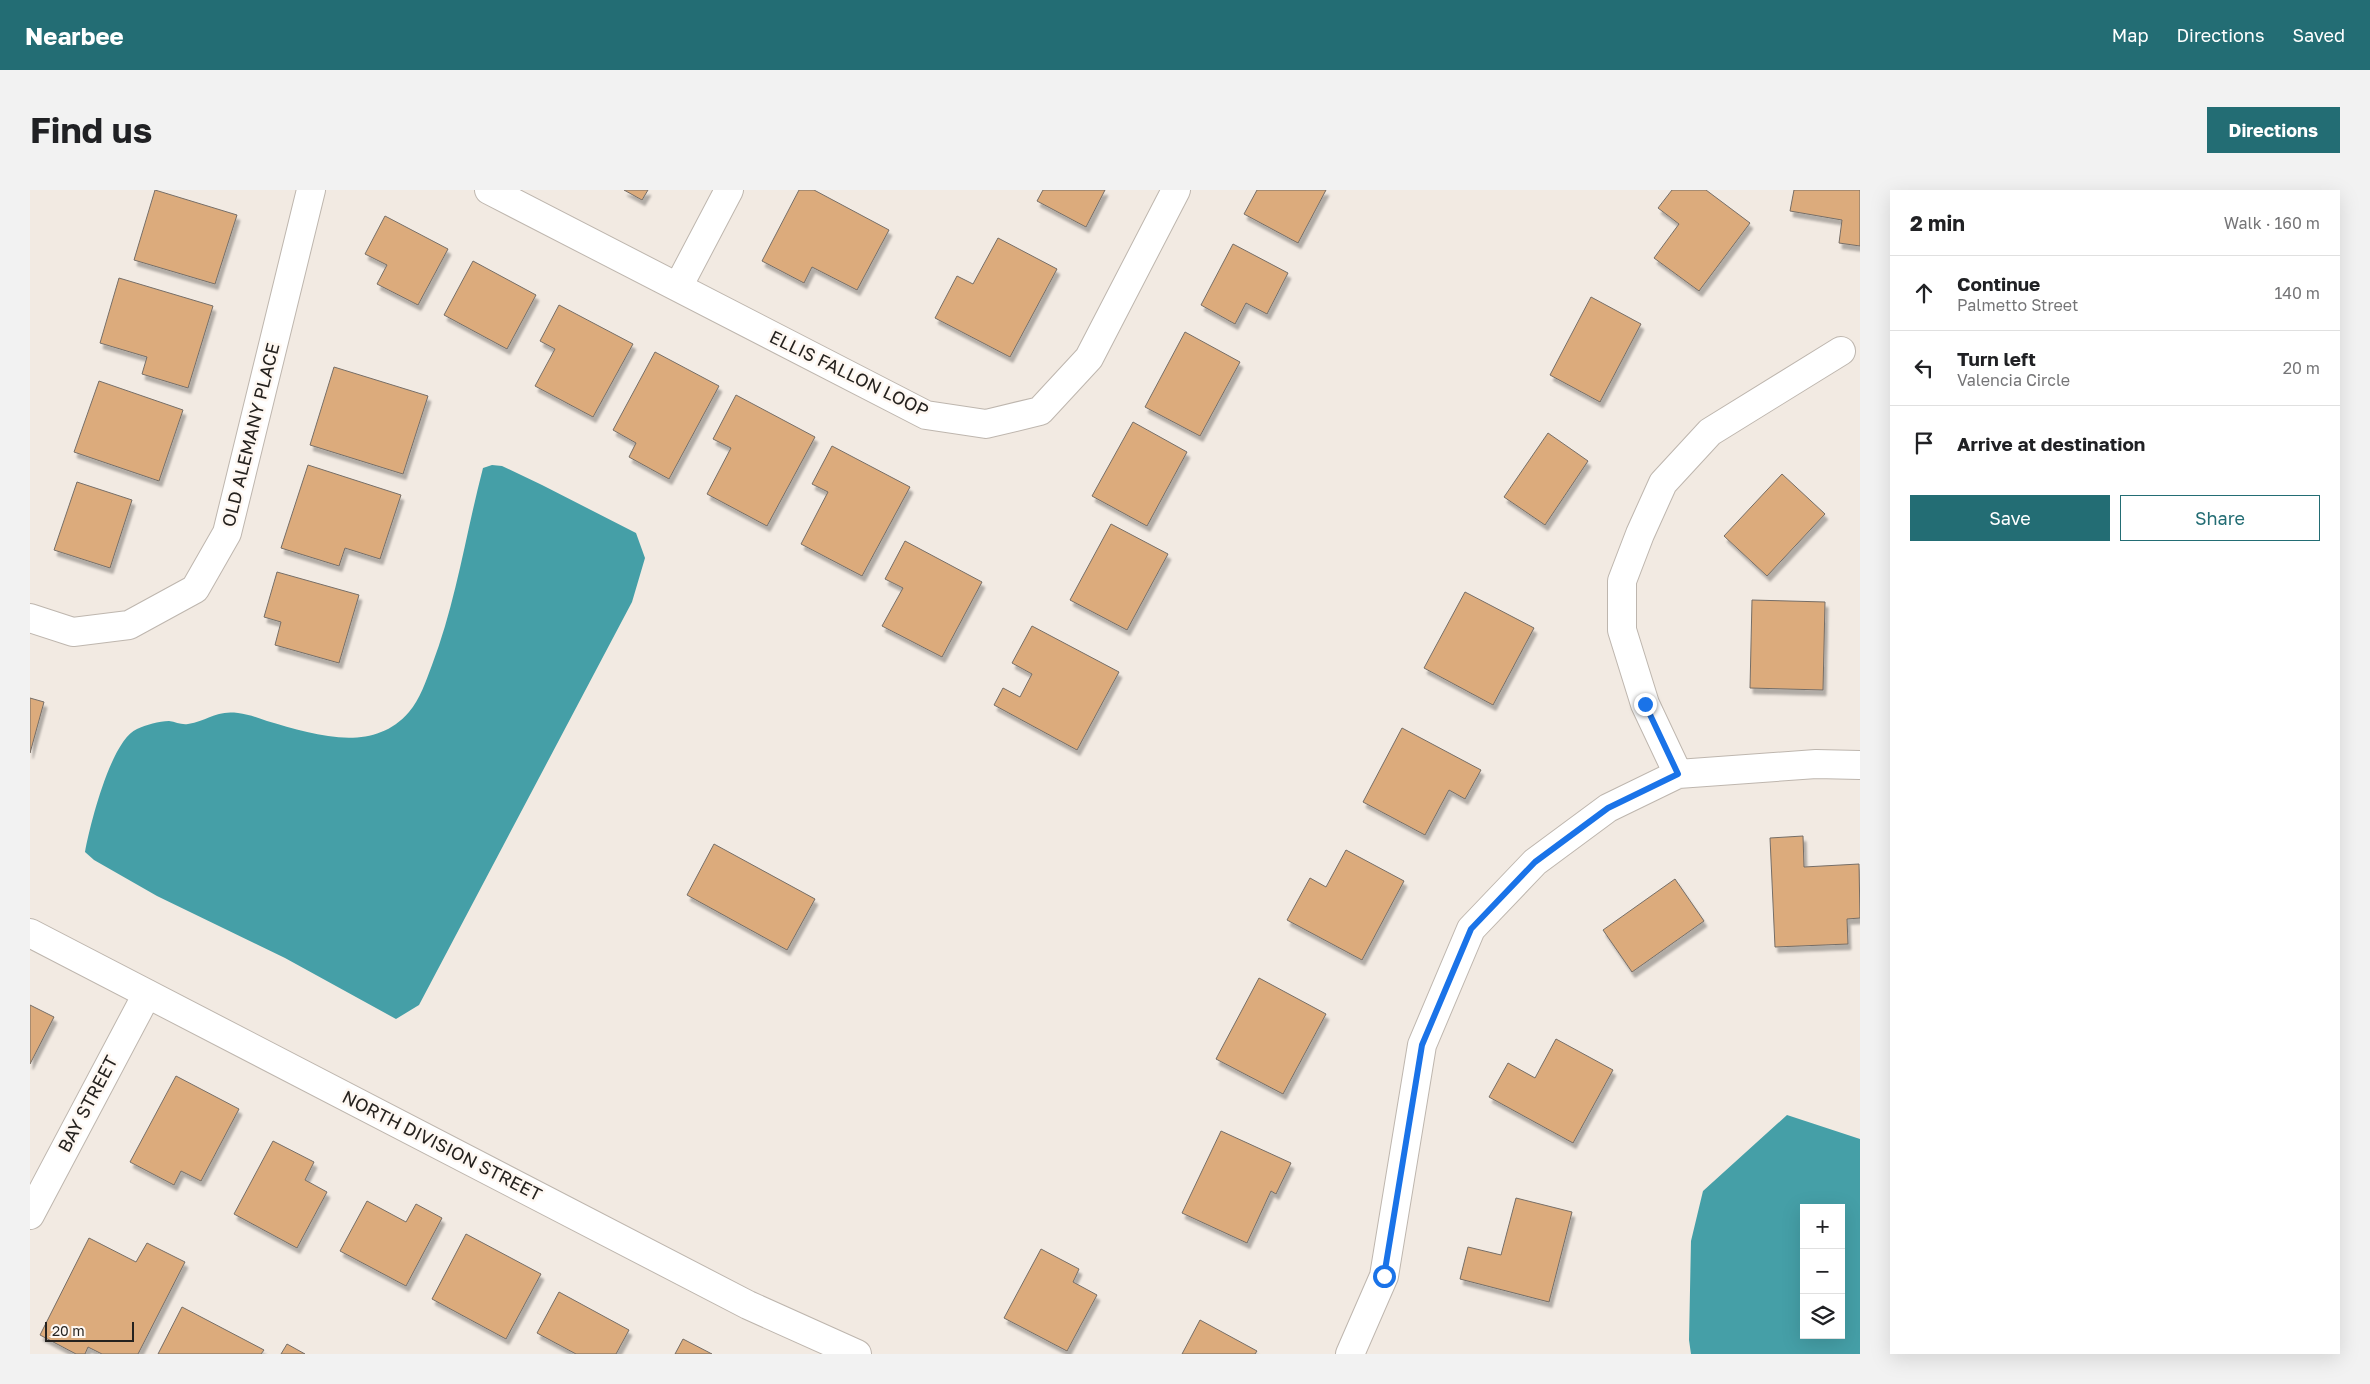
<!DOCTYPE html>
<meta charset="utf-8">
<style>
body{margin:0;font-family:"Golos Text",sans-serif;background:#f2f2f2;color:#202124}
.controls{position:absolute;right:15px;bottom:15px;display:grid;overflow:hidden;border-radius:0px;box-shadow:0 5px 20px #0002}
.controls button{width:45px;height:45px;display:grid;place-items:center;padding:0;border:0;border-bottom:1px solid #e0e0e0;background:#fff;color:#202124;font:25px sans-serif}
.scale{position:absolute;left:15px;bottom:12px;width:89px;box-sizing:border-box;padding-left:5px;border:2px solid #25221f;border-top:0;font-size:14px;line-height:18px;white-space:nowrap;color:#25221f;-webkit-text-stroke:4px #fef7f1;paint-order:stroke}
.stop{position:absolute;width:15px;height:15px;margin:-11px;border:4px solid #1a73e8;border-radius:50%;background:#fff}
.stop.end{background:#1a73e8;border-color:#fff;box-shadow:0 1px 5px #0008}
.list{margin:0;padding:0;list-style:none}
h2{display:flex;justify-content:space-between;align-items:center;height:65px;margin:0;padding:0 20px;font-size:21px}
h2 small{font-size:16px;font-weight:400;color:#757577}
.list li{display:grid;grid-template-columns:32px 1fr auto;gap:15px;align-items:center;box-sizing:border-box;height:75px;padding:0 20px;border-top:1px solid #e0e0e0}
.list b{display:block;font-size:19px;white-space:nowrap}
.list p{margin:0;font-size:16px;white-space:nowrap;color:#757577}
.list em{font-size:16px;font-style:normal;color:#757577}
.actions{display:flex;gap:10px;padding:15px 20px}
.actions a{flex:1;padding:11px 0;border:1px solid #236d74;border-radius:0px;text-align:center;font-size:18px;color:#236d74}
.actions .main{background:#236d74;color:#fff}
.icon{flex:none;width:28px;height:28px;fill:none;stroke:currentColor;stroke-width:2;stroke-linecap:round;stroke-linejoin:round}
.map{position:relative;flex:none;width:1830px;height:1164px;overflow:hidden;border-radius:0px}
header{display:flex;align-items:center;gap:30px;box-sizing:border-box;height:70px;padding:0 25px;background:#236d74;color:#fff}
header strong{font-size:24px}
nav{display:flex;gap:28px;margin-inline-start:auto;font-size:18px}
.intro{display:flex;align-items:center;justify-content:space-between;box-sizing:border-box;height:120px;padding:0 30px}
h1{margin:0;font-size:35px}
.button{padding:12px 22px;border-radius:0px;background:#236d74;color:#fff;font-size:18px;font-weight:700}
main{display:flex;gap:30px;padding:0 30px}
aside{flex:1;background:#fff;border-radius:0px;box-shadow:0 5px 20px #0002}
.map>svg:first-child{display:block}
.water{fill:#459fa7;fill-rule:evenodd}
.building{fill:#dcab7b;stroke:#766e67;filter:url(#shadow)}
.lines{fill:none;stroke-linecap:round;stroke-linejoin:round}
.street-casing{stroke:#beb6ae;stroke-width:30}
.secondary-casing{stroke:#beb6ae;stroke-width:30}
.street{stroke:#fff;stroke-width:28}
.secondary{stroke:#fff;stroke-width:28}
.route{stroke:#1a73e8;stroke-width:6}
.labels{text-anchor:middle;stroke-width:5;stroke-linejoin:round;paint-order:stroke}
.street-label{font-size:18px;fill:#25221f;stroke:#fef7f1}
</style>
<header>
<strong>Nearbee</strong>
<nav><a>Map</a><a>Directions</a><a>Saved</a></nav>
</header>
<div class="intro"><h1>Find us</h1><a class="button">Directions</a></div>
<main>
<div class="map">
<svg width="1830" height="1164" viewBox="0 0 1830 1164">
<defs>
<filter id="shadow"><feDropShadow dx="3" dy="5.5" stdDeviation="1" flood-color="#0004"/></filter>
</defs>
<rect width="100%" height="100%" fill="#f2eae2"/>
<!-- water -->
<path class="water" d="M462 275 472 276 512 295 606 343 615 368 602 412 389 815 366 829 255 768 127 706 64 670 55 662C60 635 81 550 107 539 116 535 129 531 139 531 146 532 151 535 158 534 178 531 185 520 208 523 218 524 228 528 237 531 283 544 342 565 379 522 390 509 396 491 402 475 426 412 436 343 453 278Z
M1757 925 1830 949V1164H1661L1659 1150 1661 1051 1673 1001ZM1774 1018H1811V1145H1774Z"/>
<!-- building -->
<path class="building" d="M125 0 207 25 185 94 104 70Z
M594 0H618L612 10Z
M769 0H784L859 40 827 100 782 77 774 93 732 71Z
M1013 0H1075L1056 37 1007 11Z
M1227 0H1296L1268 53 1214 24Z
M1642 0H1676L1720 33 1669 101 1624 68 1649 34 1628 18Z
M1764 0H1830V56L1809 53 1812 30 1760 21Z
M355 26 418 59 388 115 347 94 357 75 335 64Z
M968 48 1027 79 980 167 905 128 927 86 943 94Z
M1203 54 1258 83 1237 124 1216 113 1205 134 1171 115Z
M443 71 506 105 477 159 414 125Z
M89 88 183 116 158 198 112 184 117 167 70 153Z
M1561 107 1611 134 1570 212 1520 185Z
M529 115 603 154 563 227 505 196 525 159 510 151Z
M1155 142 1210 172 1170 246 1115 217Z
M625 162 689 196 639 289 599 267 606 253 583 240Z
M304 177 398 206 373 284 280 255Z
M69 191 153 220 129 291 44 262Z
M706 205 785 247 737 336 677 304 701 258 683 249Z
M1103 232 1157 262 1117 336 1062 306Z
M1518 243 1558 271 1515 335 1474 307Z
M802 256 880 297 832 386 771 354 798 302 782 294Z
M278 275 371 305 350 369 315 358 309 376 251 358Z
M1752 284 1795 324 1737 386 1694 346Z
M47 292 102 310 80 378 24 360Z
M1081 334 1138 364 1097 440 1040 410Z
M875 351 952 392 912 467 852 436 873 398 855 389Z
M247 382 329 405 309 473 245 455 251 432 234 427Z
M1435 402 1504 438 1463 515 1394 478Z
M1722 410 1795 412 1793 500 1720 498Z
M1002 436 1089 482 1047 560 964 515 973 498 990 507 1002 484 982 473Z
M0 508 14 512 0 563Z
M1372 538 1451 580 1435 609 1419 600 1395 645 1333 612Z
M1773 646 1774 677 1829 674 1830 728 1817 729 1818 754 1745 757 1740 648Z
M684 654 785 709 757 760 657 705Z
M1316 660 1374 691 1332 770 1257 730 1280 688 1296 697Z
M1645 689 1674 731 1602 782 1573 740Z
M1229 788 1296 824 1253 904 1186 869Z
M0 815 24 827 0 874Z
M1526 849 1583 880 1543 953 1459 907 1478 873 1505 888Z
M146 886 209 919 171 991 151 981 144 995 100 972Z
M1191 941 1261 973 1246 1004 1241 1001 1217 1053 1152 1023Z
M243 951 284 972 275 990 297 1002 267 1058 204 1024Z
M1486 1008 1542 1022 1519 1112 1430 1089 1438 1057 1471 1065Z
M337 1011 376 1032 386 1014 412 1028 376 1096 310 1061Z
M436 1044 511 1084 476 1149 402 1109Z
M59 1048 106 1072 117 1053 155 1072 108 1164H72L58 1157 55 1164H46L10 1145Z
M1011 1059 1049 1079 1043 1092 1067 1105 1037 1161 974 1128Z
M529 1102 599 1140 586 1164H546L507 1143Z
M152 1117 234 1160 231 1164H128Z
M1170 1130 1227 1161 1225 1164H1152Z
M653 1149 682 1164H645Z
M257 1154 275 1164H251Z"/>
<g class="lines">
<!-- street casing -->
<g class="street-casing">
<path id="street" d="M459 0 896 225 956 234 1010 221 1059 168 1146 0
M648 97 699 0
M0 428 43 442 99 435 165 399 197 343 281 0
M1648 584 1615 514 1592 440V391L1610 344 1633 293 1680 242 1811 161
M0 1025 117 804
M1320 1164 1354 1086 1392 855 1441 739 1505 672 1578 618 1648 584 1786 574 1830 575"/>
</g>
<!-- secondary casing -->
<g class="secondary-casing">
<path id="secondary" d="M0 743 718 1115 827 1164"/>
</g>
<!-- street -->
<use href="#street" class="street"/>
<!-- secondary -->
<use href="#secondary" class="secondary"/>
</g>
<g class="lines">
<!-- route -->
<path class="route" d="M1354 1086 1392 855 1441 739 1505 672 1578 618 1648 584 1615 514"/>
</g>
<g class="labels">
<!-- street labels -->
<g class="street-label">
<text transform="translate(819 184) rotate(26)" y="6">ELLIS FALLON LOOP</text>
<text transform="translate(221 245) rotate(-76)" y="6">OLD ALEMANY PLACE</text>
<text transform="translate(58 914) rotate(-62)" y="6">BAY STREET</text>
<text transform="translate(412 956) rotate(27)" y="6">NORTH DIVISION STREET</text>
</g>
</g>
</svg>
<div class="controls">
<button>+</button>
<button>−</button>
<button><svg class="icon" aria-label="layers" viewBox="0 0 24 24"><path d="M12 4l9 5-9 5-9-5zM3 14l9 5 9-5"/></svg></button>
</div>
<div class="scale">20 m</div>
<div class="stop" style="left:1354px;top:1086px"></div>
<div class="stop end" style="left:1615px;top:514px"></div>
</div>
<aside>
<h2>2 min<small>Walk · 160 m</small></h2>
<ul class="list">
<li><svg class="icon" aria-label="ahead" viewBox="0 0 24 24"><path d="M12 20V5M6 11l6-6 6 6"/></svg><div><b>Continue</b><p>Palmetto Street</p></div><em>140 m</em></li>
<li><svg class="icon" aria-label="left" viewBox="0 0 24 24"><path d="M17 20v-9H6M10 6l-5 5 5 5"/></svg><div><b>Turn left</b><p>Valencia Circle</p></div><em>20 m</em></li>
<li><svg class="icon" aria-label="arrive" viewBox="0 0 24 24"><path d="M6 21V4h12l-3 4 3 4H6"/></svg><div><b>Arrive at destination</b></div></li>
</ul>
<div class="actions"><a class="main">Save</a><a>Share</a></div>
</aside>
</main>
